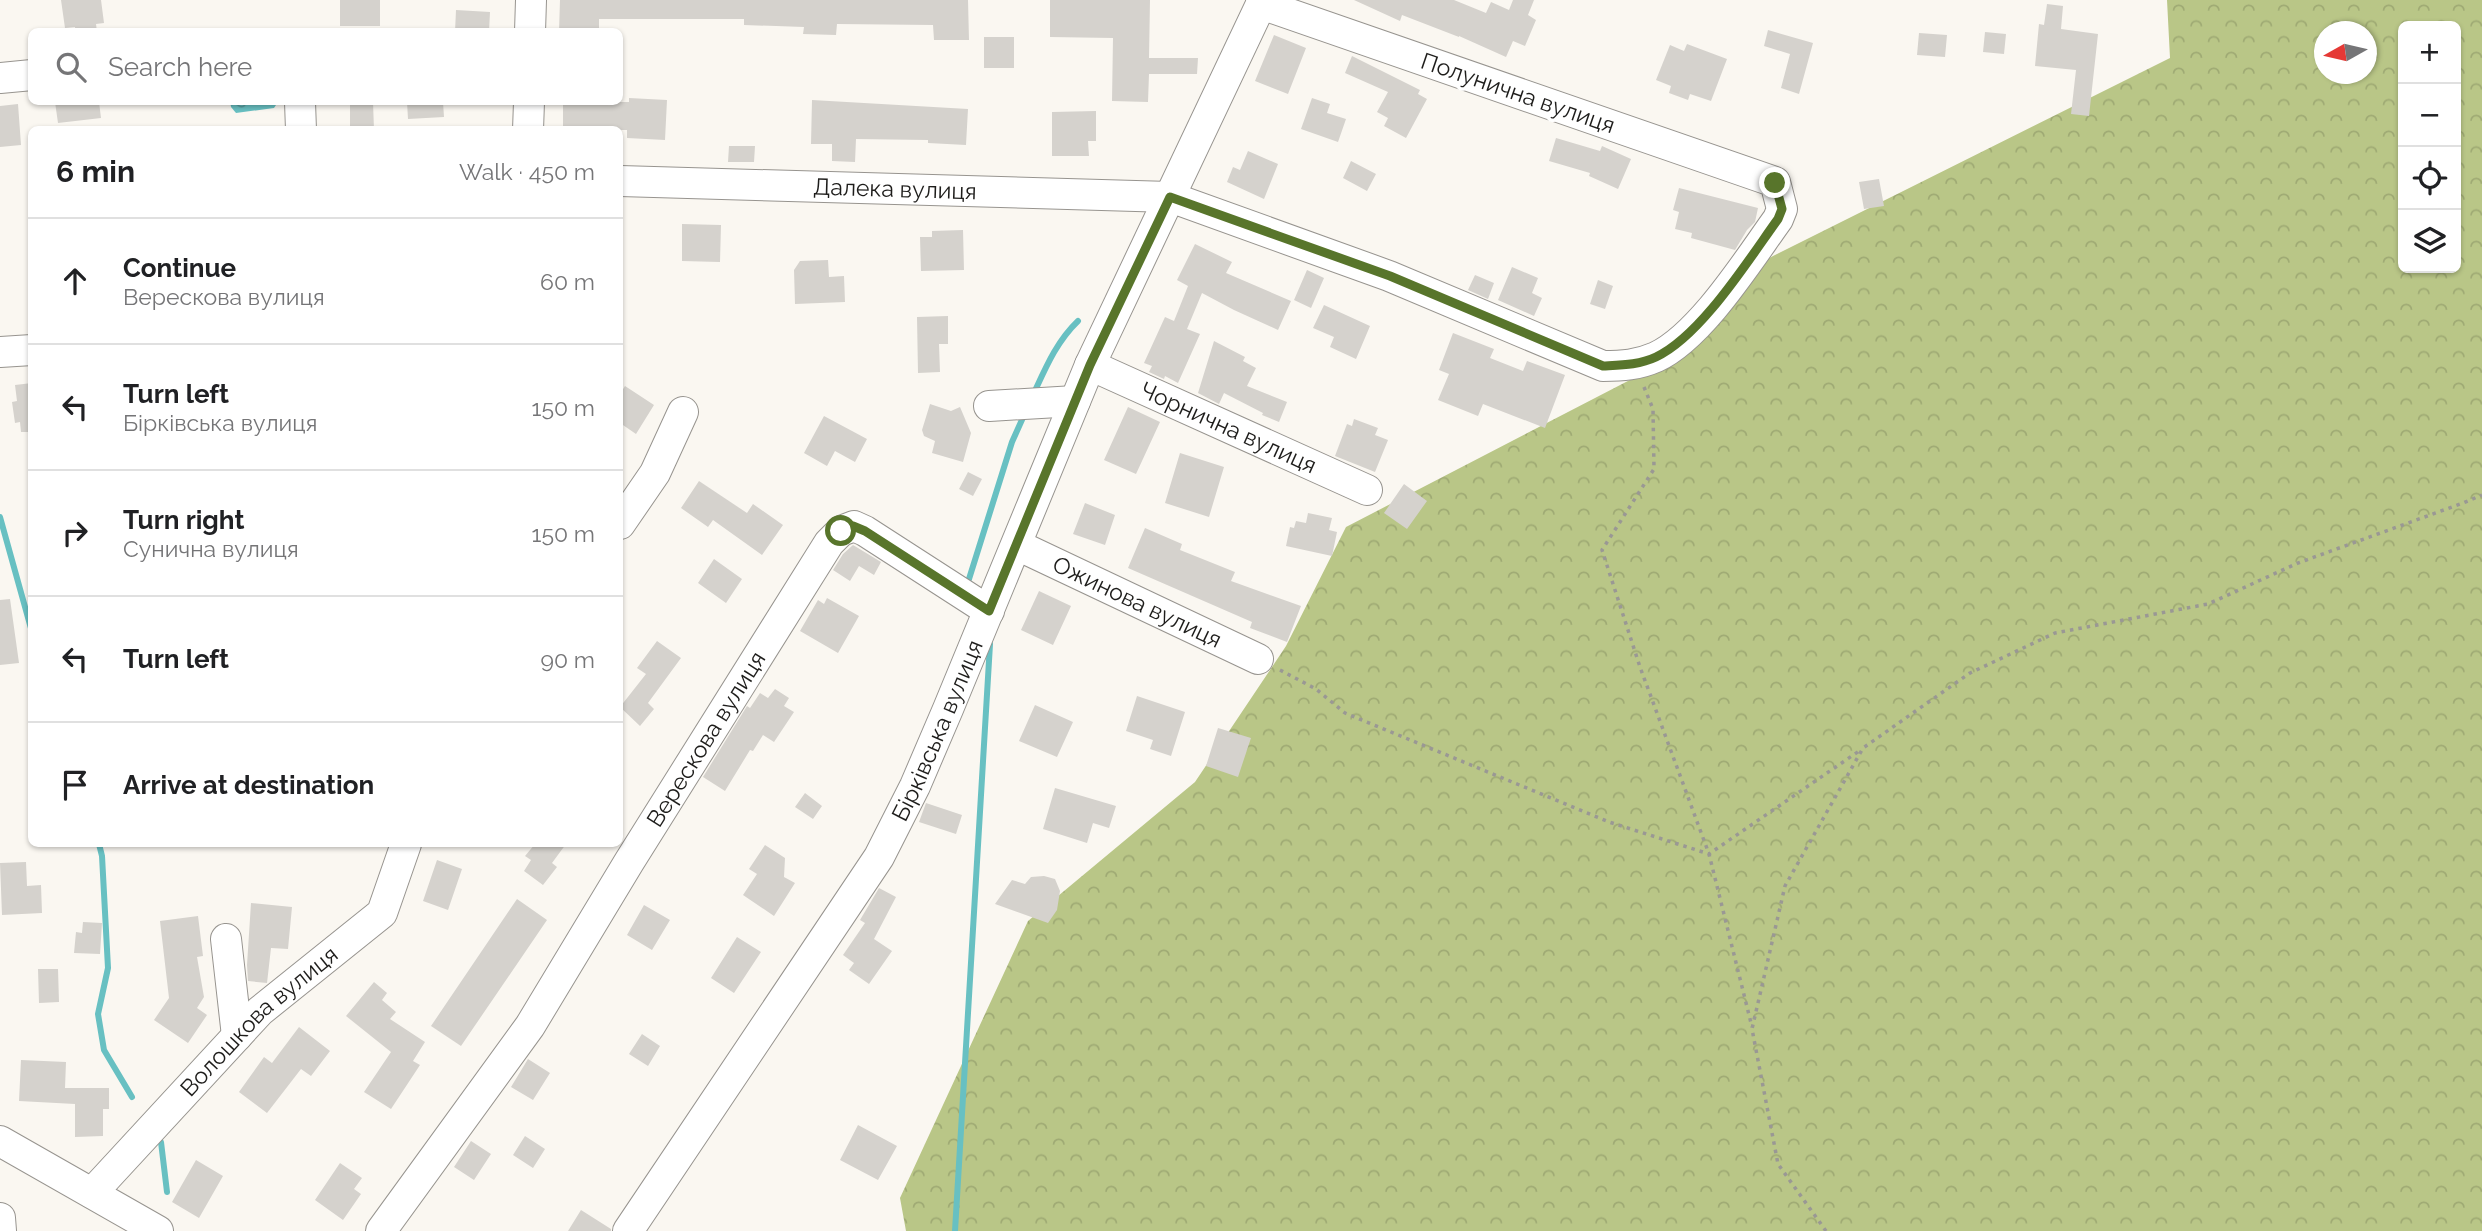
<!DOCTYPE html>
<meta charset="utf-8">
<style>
body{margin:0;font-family:Raleway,sans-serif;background:#f2f2f2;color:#202124}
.controls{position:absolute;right:21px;top:21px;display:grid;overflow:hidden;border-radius:10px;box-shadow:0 2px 5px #0004}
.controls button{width:63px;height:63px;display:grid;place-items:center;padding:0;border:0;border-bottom:2px solid #e0e0e0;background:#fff;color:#202124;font:35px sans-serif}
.compass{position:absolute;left:2314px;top:21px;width:63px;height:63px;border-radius:50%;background:#fff;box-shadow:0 2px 5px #0004;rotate:262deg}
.stop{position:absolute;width:21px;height:21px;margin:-16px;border:5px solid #58752b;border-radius:50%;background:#fff}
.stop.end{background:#58752b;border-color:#fff;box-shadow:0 2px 7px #0008}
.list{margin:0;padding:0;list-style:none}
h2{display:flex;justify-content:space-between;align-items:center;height:91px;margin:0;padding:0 28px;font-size:30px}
h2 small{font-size:23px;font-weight:400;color:#757577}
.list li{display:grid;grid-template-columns:46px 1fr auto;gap:21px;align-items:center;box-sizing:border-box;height:126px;padding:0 28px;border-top:2px solid #e0e0e0}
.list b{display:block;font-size:26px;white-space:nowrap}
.list p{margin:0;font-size:23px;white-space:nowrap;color:#757577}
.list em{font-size:23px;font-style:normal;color:#757577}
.icon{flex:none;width:38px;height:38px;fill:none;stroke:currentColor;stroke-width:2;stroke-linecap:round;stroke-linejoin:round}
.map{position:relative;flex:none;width:2482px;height:1231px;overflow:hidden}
.search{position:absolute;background:#fff;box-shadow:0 2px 5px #0004;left:28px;top:28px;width:595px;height:77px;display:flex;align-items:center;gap:18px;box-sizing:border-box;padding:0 24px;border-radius:10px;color:#757577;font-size:26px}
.panel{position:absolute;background:#fff;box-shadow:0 2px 5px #0004;left:28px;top:126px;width:595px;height:721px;border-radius:10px}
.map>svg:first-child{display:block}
.forest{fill:url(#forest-crowns);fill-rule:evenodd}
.water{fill:url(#water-ripples)}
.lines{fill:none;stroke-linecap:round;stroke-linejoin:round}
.stream{stroke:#68c0c2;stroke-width:6}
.building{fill:#d5d2cd}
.minor-casing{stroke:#97948f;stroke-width:32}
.path{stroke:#9a9894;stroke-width:3.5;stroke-dasharray:3.5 5;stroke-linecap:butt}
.minor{stroke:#fff;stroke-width:30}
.route{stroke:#58752b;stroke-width:9}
.labels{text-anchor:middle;stroke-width:7;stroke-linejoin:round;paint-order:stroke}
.street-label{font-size:23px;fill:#1e1d1b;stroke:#fff}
</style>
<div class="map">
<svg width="2482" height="1231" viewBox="0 0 2482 1231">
<defs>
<pattern id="forest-crowns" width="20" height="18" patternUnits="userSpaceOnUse" patternTransform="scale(1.75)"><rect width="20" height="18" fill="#b9c687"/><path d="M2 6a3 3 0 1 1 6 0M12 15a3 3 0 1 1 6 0" fill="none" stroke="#9faa74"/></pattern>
<pattern id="water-ripples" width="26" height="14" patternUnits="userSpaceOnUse" patternTransform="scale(1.75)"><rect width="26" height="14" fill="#68c0c2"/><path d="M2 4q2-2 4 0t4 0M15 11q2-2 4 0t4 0" fill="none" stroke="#559b9d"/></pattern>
</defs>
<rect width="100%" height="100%" fill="#faf7f1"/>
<!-- forest -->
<path class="forest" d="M2167 0H2482V1231H906L900 1198 1028 921 1195 782 1286 646 1346 527 1653 368 1747 271 1773 256 2170 58ZM2403 26H2456V268H2403ZM2324 32H2366V74H2324Z"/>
<!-- water -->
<path class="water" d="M230 102H276V105L274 108 236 113 231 107Z"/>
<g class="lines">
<!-- stream -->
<path class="stream" d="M1034 393C1046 367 1057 341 1078 321
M0 517 32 632
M969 579 1012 442 1025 413
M99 844 102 856 108 968 98 1014 104 1050 132 1097
M161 1142 167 1192
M955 1231 990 644"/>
</g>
<!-- building -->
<path class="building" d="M61 0H101L104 23 96 24 97 32H75V27L65 28Z
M340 0H380V26H340Z
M560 0H968L969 40H934L933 25 837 24 836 35 803 34 804 27 744 25V19H599V32H559Z
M1050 0H1150L1149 58H1198L1197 74H1149L1148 102 1112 101 1113 38 1050 37Z
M1354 0H1454L1486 13 1491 2 1509 10 1513 0H1534L1528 15 1536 20 1525 46 1513 41 1506 57 1459 36V37L1402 15 1400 21Z
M2047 4 2063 6 2061 29 2098 34 2089 116 2071 114 2076 70 2035 66 2039 24 2044 25Z
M456 10 490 12 489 32H455Z
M1768 30 1813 43 1799 94 1781 88 1790 54 1764 46Z
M1985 32 2006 34 2004 54 1983 52Z
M1919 33 1947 35 1945 57 1917 55Z
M1274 35 1306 48 1288 94 1255 81Z
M984 37H1014V68H984Z
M1687 44 1727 59 1711 101 1690 94 1688 100 1669 93 1671 86 1656 80 1670 45 1684 51Z
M1352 56 1420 90 1418 94 1427 99 1406 138 1384 126 1388 118 1377 112 1388 92 1345 73Z
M629 98 667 100 665 140 627 138V130H563V102H629Z
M1312 98 1330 104 1327 113 1346 119 1338 142 1301 129Z
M812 100 968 109 966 145 928 143V140L856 139 855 162 832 161V144H811Z
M55 102H99L101 118 58 123Z
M350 102H373L374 130H350Z
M407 102H443L444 117 408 119Z
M18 104 21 145 0 147V106Z
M1096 111V141H1088L1089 156H1052V112Z
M1556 138 1600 151 1602 146 1631 159 1618 189 1589 176 1590 173 1549 161Z
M729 146H755L754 162H728Z
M1248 151 1278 164 1264 199 1227 182 1233 167 1240 170Z
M1351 161 1376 174 1367 191 1343 178Z
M1879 179 1884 206 1864 209 1859 182Z
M1679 188 1758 208 1755 222 1747 230 1735 250 1691 238 1692 233 1675 229 1679 212 1673 210Z
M682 224 721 225 720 262 682 261Z
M963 230 964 270 921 271 920 237H932V231Z
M1195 244 1232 262 1226 273 1291 301 1278 330 1234 310 1202 293 1187 329 1200 334 1178 383 1165 376 1164 379 1149 372 1152 366 1144 363 1165 317 1174 321 1188 286 1177 280Z
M828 260 829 277 844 276 845 302 795 304 794 270 800 261Z
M1512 267 1538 278 1532 293 1542 298 1534 316 1498 300Z
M1307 270 1324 278 1311 308 1294 300Z
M1475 275 1494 283 1488 299 1468 290Z
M1598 280 1613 286 1605 309 1590 304Z
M1324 305 1370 326 1356 359 1330 347 1334 337 1313 328Z
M948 316V344H939L940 372 918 373 917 317Z
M1453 333 1494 349 1490 358 1523 371 1527 361 1565 375 1545 428 1483 404 1478 416 1438 400 1449 374 1439 370Z
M1214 341 1245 357 1243 361 1256 368 1247 386 1287 402 1279 422 1262 415 1263 413 1224 393 1219 404 1198 393Z
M32 383V432H21L20 422 15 423 12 402 17 401 15 385Z
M625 386 654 405 636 434 620 423V394Z
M930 404 951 411 960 407 971 433 963 462 932 453 935 441 924 436 922 430Z
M1128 407 1160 422 1136 474 1104 460Z
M824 416 867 439 855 462 835 451 827 466 804 453Z
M1354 419 1378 428 1375 435 1388 440 1375 472 1335 456 1347 424 1352 426Z
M1180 453 1224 467 1209 517 1165 503Z
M968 472 982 479 973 496 959 489Z
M699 481 747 513 753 504 783 525 762 555 713 520 708 527 681 508Z
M1404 484 1427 501 1407 529 1384 513Z
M1085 503 1115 515 1105 545 1073 534Z
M1308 513 1332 518 1329 530 1337 532 1332 556 1286 546 1290 527 1294 528 1296 521 1306 523Z
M1145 528 1182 544 1180 550 1235 572 1231 581 1301 606 1287 642 1250 628 1252 622 1128 568Z
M853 545 881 562 874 575 859 566 850 581 833 570 843 554Z
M714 559 742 579 726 603 698 583Z
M1039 591 1071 606 1053 645 1021 630Z
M827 598 859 616 838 653 800 631 818 600 824 604Z
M10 599 19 663 0 665V600Z
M657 641 681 658 648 703 654 709 640 726 620 707 646 674 637 668Z
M775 689 789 698 784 706 794 712 774 742 763 735 753 751 750 750 725 791 703 777 747 706 750 708 760 693 768 698Z
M1137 696 1185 712 1171 756 1150 749 1153 740 1126 731Z
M1035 705 1073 722 1057 757 1019 741Z
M1218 728 1251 738 1238 777 1206 766Z
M1055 788 1116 806 1109 828 1093 823 1087 843 1043 829Z
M805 793 822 806 813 819 795 807Z
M926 803 962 815 956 834 919 822Z
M535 844H566L552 863 557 867 543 885 524 871 531 860 525 856Z
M765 845 785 858 784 877 795 883 774 916 743 895 757 874 749 869Z
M437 860 462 869 448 910 423 901Z
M26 862 27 886 41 885 42 913 2 915 0 863Z
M1044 876 1055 879 1060 891 1057 910 1048 923 995 904 1012 880 1025 884 1031 877Z
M879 888 896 897 874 939 892 951 869 984 849 970 854 963 843 955 865 923 860 920Z
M517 899 547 920 461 1046 431 1026Z
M251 903 292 907 288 949 271 948 267 983 248 981 247 965Z
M644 905 670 920 652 950 627 935Z
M198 916 203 956 197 957 204 997 197 1008 207 1015 188 1043 154 1020 169 998 160 921Z
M83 922 102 923 100 954 74 953 76 932 82 933Z
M737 937 761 952 734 993 711 978Z
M38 969H58L59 1002 39 1003Z
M374 982 387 993 382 1000 396 1012 390 1019 425 1042 413 1061 420 1065 391 1109 364 1092 391 1052 346 1016Z
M299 1027 330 1051 311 1076 301 1069 267 1113 239 1092 264 1057 272 1063Z
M642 1034 660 1046 648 1066 629 1054Z
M528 1059 550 1073 533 1100 511 1087Z
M21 1060 66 1062 65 1088H109V1109H103V1136L75 1137V1104L19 1101Z
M858 1125 897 1146 878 1180 840 1160Z
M525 1136 545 1149 533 1168 513 1155Z
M471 1141 491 1154 474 1180 454 1167Z
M196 1160 223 1176 199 1218 172 1202Z
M340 1163 362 1178 354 1189 361 1194 343 1220 315 1200Z
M581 1210 611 1229V1231H568Z"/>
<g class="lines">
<!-- minor casing -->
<g class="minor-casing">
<g id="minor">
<path d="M530 32 531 0"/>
<path d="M0 78 32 75"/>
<path d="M300 102 301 130"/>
<path d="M528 130 529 102"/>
<path id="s1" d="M620 181 1170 197 1389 276 1603 366C1622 366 1638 365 1656 357 1701 336 1749 259 1778 219L1782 209 1775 182 1261 4"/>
<path d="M0 352 32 350"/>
<path id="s2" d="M1090 365 1367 490"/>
<path d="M989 406 1075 401"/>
<path d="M620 524 655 473 683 412"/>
<path id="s3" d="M1017 545 1258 659"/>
<path d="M226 939 237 1036"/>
<path d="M0 1141 158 1231"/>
<path id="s4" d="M92 1193 260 1011 382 913 406 844"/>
<path d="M0 1218 1 1231"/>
<path id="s5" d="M381 1231 530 1026 629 862 829 543 841 531 854 526 865 531 989 611"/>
<path id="s6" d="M628 1231 879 857 915 786 948 709 1090 365 1263 0"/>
</g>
</g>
<!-- path -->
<path class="path" d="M1644 387 1653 409 1654 469 1602 550 1640 667 1709 854 1752 1027
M1280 670 1316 689 1345 713 1609 822 1709 854 1862 749
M1826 1231 1778 1164 1752 1029 1785 886 1863 748 1970 673 2055 633 2208 604 2298 563 2463 503 2482 495"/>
<!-- minor -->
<use href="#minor" class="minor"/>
</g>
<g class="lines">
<!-- route -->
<path class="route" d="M841 531 853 526 865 531 989 611 1090 365 1170 197 1390 276 1603 366C1622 365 1639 365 1656 357 1701 336 1749 259 1778 219L1782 209 1775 183"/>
</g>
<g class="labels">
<!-- street labels -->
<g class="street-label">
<text transform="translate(1518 93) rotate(19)" y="8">Полунична вулиця</text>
<text dy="8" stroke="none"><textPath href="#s1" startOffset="275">Далека вулиця</textPath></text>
<text dy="8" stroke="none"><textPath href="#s2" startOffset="152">Чорнична вулиця</textPath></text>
<text dy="8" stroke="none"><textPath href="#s3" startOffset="133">Ожинова вулиця</textPath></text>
<text dy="8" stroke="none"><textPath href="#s6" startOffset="590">Бірківська вулиця</textPath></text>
<text dy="8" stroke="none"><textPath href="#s5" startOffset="590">Верескова вулиця</textPath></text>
<text dy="8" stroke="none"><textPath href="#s4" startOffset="240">Волошкова вулиця</textPath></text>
</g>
</g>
</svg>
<div class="controls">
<button>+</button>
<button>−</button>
<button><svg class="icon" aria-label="locate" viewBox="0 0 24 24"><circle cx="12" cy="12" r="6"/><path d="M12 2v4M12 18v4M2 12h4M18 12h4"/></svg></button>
<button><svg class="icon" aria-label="layers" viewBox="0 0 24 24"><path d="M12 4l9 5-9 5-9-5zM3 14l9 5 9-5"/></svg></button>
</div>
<svg class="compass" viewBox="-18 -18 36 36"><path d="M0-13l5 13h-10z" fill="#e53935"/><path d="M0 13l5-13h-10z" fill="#757577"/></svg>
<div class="stop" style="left:841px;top:531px"></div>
<div class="stop end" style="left:1775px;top:183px"></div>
<div class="search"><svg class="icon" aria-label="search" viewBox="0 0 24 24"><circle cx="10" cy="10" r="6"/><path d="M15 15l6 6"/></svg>Search here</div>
<section class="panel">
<h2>6 min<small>Walk · 450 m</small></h2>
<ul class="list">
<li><svg class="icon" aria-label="ahead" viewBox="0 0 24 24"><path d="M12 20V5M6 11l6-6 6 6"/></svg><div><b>Continue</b><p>Верескова вулиця</p></div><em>60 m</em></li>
<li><svg class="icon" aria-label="left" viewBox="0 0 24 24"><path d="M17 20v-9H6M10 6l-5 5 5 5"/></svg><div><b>Turn left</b><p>Бірківська вулиця</p></div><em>150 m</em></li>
<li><svg class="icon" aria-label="right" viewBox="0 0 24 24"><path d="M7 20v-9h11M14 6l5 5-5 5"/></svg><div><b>Turn right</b><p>Сунична вулиця</p></div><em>150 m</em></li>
<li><svg class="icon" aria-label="left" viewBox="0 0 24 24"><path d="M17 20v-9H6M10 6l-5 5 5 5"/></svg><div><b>Turn left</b></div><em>90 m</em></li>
<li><svg class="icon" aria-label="arrive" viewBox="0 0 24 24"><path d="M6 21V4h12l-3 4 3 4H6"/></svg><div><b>Arrive at destination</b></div></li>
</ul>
</section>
</div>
